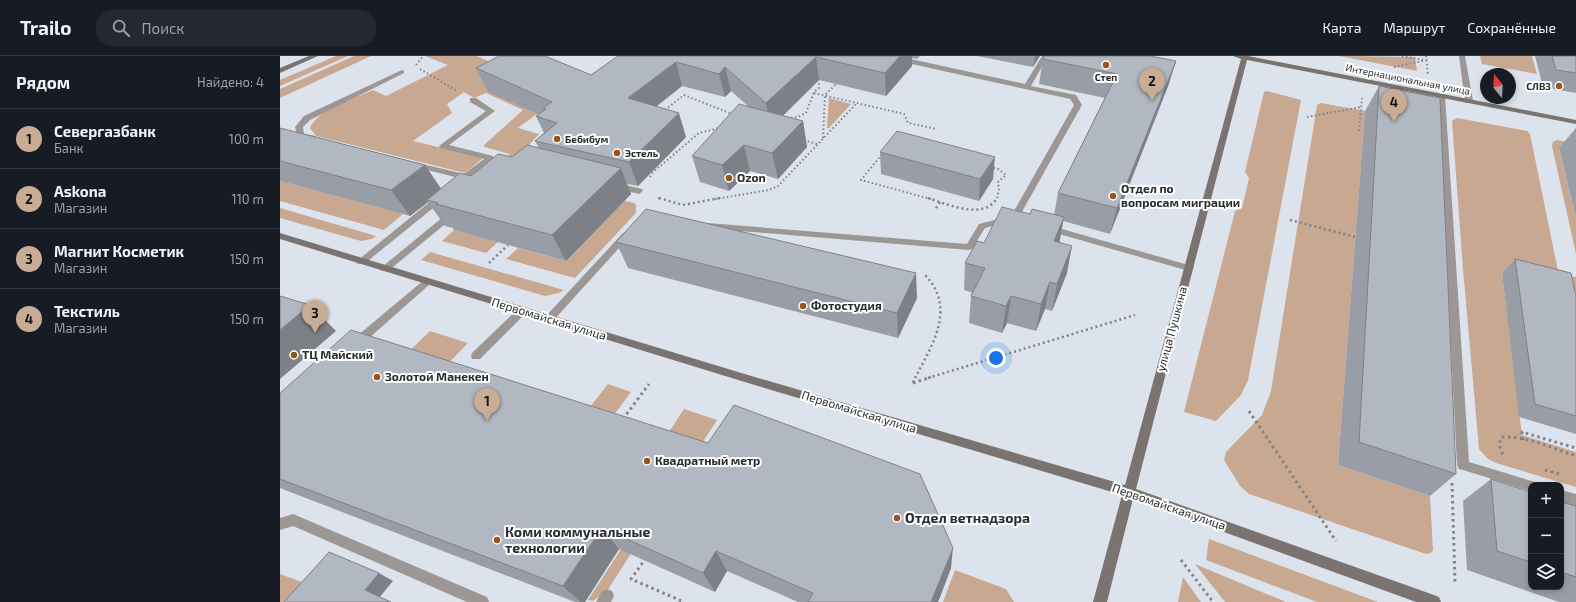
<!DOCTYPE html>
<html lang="ru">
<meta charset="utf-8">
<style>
body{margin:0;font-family:"Exo 2",sans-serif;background:#242831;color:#f1f3f6}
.controls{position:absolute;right:12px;bottom:12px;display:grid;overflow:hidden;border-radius:8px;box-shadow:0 2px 6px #0003}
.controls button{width:36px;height:36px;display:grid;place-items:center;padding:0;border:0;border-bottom:1px solid #363941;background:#171b24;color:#f1f3f6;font:20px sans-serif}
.compass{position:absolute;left:1200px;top:12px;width:36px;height:36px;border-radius:50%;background:#171b24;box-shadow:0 2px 6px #0003;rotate:342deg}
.you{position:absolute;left:716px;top:302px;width:14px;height:14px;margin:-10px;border:3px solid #fff;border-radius:50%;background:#1a73e8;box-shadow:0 0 0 6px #1a73e833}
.badge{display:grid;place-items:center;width:26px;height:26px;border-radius:50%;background:#c8ac95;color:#111;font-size:13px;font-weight:700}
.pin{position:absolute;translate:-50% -33px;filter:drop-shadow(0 1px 2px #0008)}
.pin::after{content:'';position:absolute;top:21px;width:14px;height:12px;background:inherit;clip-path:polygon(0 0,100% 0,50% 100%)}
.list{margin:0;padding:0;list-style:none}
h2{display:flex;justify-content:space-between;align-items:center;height:52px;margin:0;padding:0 16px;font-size:17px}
h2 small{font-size:13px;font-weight:400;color:#9ea1a6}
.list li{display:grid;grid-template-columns:26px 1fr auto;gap:12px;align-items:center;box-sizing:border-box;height:60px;padding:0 16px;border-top:1px solid #363941}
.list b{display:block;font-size:15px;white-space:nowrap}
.list p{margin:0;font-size:13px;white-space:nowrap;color:#9ea1a6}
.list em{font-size:13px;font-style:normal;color:#9ea1a6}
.icon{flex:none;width:22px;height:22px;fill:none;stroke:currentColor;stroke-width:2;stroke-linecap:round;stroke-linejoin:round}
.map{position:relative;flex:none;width:1296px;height:546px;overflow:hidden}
header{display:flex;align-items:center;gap:24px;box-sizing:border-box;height:56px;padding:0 20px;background:#171b24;border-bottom:1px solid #363941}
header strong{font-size:19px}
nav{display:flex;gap:22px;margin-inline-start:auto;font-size:14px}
.search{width:280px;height:36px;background:#242831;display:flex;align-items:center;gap:10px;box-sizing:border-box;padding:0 14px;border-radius:16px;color:#9ea1a6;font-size:15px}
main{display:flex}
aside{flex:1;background:#171b24}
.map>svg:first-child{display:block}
.green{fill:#c9a891}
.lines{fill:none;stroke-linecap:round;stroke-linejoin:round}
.path-far2{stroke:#7e8389;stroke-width:2;stroke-dasharray:1.5 2.5;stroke-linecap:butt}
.path-far1{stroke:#7e8389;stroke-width:2.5;stroke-dasharray:2 3;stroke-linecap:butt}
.path{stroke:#7e8389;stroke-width:3;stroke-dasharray:2.5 3.5;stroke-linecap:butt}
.lane{fill:#9c9794;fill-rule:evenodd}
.secondary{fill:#7a736f;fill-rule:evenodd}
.wall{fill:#999ea6}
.shaded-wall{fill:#7d8187}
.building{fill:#b2b8c1;stroke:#7d8187}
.poi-dot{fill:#95551f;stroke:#fff;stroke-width:1.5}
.labels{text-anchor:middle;stroke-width:4;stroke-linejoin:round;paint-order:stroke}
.far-poi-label{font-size:10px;font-weight:bold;fill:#2a2d30;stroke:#fff;text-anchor:start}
.far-street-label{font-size:10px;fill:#2a2d30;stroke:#fff}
.poi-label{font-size:12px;font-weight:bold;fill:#2a2d30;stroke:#fff;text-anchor:start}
.street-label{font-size:12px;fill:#2a2d30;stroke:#fff}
.near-poi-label{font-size:14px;font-weight:bold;fill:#2a2d30;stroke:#fff;text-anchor:start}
</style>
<header>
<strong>Trailo</strong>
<div class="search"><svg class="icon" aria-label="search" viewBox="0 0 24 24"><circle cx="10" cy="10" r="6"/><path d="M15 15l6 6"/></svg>Поиск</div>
<nav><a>Карта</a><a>Маршрут</a><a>Сохранённые</a></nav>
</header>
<main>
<aside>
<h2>Рядом<small>Найдено: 4</small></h2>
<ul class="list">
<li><span class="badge">1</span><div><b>Севергазбанк</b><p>Банк</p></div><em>100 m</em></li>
<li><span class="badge">2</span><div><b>Askona</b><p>Магазин</p></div><em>110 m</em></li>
<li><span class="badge">3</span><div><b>Магнит Косметик</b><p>Магазин</p></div><em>150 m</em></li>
<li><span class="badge">4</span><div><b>Текстиль</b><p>Магазин</p></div><em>150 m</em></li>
</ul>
</aside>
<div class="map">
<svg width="1296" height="546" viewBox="0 0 1296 546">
<rect width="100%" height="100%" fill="#dde3ed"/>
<!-- green -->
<path class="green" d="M56 0H68L0 30V24Z
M74 0H91L0 42V33Z
M145 0H197L210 6 299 27 238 72 259 78 239 100 158 156 230 98 204 91V89L243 54 206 37 194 42 184 36 167 48 172 57 133 85 203 102 185 117 36 80 30 72C37 54 75 42 93 34L106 40 168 9Z
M1059 0 1135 1 1137 15Z
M1200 0H1252L1257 18 1202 8Z
M987 35 1021 44 968 324 961 339 936 365 904 356 955 155 962 152 969 122 965 116 984 36Z
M549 42 571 48 549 72H547Z
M1041 47 1085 55 1058 409 1150 440 1153 494 1151 497 1146 498 969 438 960 430 944 404 946 396 982 359 991 335 1037 49Z
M1177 62 1247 75 1250 78 1278 215 1281 218 1296 221V236L1222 217 1242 379 1296 396V431L1216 407 1208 403 1199 393 1183 213 1172 65Z
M1277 84 1296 88 1279 93 1296 162V198L1272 90 1273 86Z
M0 125 123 158 104 174 0 145Z
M326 140 354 147 356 149V157L295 222 226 203 238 192 286 205Z
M0 152 96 180 92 183 81 185 0 162Z
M174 174 218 186 206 197 162 185Z
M150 196 284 234 279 237 265 240 141 204Z
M150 275 188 287 158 318 118 306Z
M328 328 351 336 327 368 303 360Z
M404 353 437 364 327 535 313 545 308 544 403 398 380 390Z
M929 483 1098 546H1037L926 504Z
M915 508 1006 546H945Z
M675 514 726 533 734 546H663Z
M0 518 36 531 26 546H0Z
M903 521 921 546H898Z"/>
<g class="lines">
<!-- path-far2 -->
<path class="path-far2" d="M1122 0 1144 4
M1146 0 1148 19
M136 9 143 0
M1114 11 1147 4
M140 13 177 35
M534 37 624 58 628 67 657 73
M385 54 404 39 452 58
M1027 61 1081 51
M507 62 518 61 526 57 534 36 539 32V28L535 24
M1079 75 1082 42
M543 82 545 39 557 27
M524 84 537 88
M370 121 373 116 419 77 439 72
M378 142 381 143
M435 143 489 134 498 130 577 47
M651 143 581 124 607 92 624 88 718 113 726 119 718 126 719 133 717 143"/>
<!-- path-far1 -->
<path class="path-far1" d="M379 142 403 149 440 142
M648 142C667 148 704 165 717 142
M656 152 660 146
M1010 164 1076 181
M209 207 228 189
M635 322C653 288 677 251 644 218
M648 322 855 259"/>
<!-- path -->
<path class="path" d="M633 327 651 321
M633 327 636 321
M969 355 1056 485
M343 363 369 328
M1243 384 1242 376 1296 392
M1223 398C1220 393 1218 387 1222 381 1247 380 1272 392 1296 400
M1265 414 1279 418
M1172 427 1175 526
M366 502 351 523 404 546
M901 504 933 546"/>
<!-- lane -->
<path class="lane" d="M608 0H617L745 28 762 0H768L751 30 796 39 802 49 739 161 743 164 742 166 731 165 705 172 692 193 689 194 425 172 424 170 428 167 687 188 699 168 727 161 730 162 794 49 790 43 618 5Z
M1179 0H1185L1193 45 1192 47H1186L1185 45Z
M122 14 124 15V17L30 64 23 71 24 78 36 80V84H30L17 79 15 71 24 60Z
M1158 38H1164L1165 40 1189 406 1255 426 1256 429H1251V435L1183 414 1179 413 1177 409Z
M190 42H196L215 55 169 89 213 100V104L182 127 178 124 179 122 131 110V106H134L184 118 204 103 160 92 159 90 206 55 190 46Z
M337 127 362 133 363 135 359 138 334 132 333 130Z
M160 139 164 142 163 144 84 208H78L76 206 78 204 157 140Z
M172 155 176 158 175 160 108 215H102L100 213 102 211 169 156Z
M768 169 912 210 914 212 909 215 765 174 764 172 765 170Z
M346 176 350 179 349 181 272 266H266L264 263 266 260 343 177Z
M147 223 152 226 150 228 79 291H71L70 288 71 285 144 224Z
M242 251 245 252 247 255 245 258 200 303H192L191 300 192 297 239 252Z
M1281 434 1296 438V450L1281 446Z
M13 458 207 541 209 546H187L13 470 0 474V462Z
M327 533 332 535 334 540 331 546H316L322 535Z"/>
<!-- secondary -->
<path class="secondary" d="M29 0H38L0 17V12Z
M953 0H968L1296 64V68L967 4 856 433 1154 539 1159 541 1161 546H1136L853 443 827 546H813L842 439 468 327 0 183V177L468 319 845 429 961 3Z"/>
</g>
<!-- wall -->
<path class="wall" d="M338 0H640L637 3 632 2V10L606 40 539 24 503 60 523 65 527 91 498 123 470 115 449 135 420 126 412 100 468 50 451 35 445 41 402 30 376 50 406 81 358 130 347 128 351 138 286 205 174 174 173 172 165 170 148 146 130 160 0 125V72L161 133 191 120 232 101 259 92 255 85 264 77 256 60 258 58 208 36 196 12 311 19Z
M697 0H760L753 11Z
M1255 0H1296V37L1263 31Z
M763 3 896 5 888 30 830 178 783 165 779 186 787 217 772 255 765 253 756 275 727 267 722 277 689 267 691 240 693 237 684 234 685 207 704 187 750 158 774 159 778 137 825 42 759 28Z
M1099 30 1176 418 1150 440 1058 409 1085 55Z
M1296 72V162L1279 92Z
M600 96 713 123 699 145 601 118Z
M336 186 637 242 618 282 348 212Z
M1235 203 1296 240V378L1239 361 1222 217Z
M0 337 671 512 658 546H518L447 515 435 536 339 493 305 546H295L0 432Z
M1211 423 1251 436V531H1281V446L1296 450V546H1279L1187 514 1183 445Z"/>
<!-- shaded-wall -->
<path class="shaded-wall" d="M620 0H632V10L606 40 605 17Z
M755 0H760L753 11Z
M536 1 539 24 491 71 486 47Z
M896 5 888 30 830 178 837 152Z
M396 6 402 30 357 66 348 42Z
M445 11 451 35 445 41 439 18Z
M399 57 406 81 358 130 349 106Z
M523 65 527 91 498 123 492 97Z
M464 89 470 115 449 135 442 109Z
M715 101 713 123 699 145 700 123Z
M145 109 162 134 147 144 148 146 130 160 111 134Z
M341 112 351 138 286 205 272 179Z
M784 161 779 189 774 185Z
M792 190 787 217 772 255 777 228Z
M636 217 637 242 618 282 617 257Z
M770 226 765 253 756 275 761 248Z
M731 240 727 267 722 277 726 250Z
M30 249 56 275 0 323V274Z
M322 472 339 493 305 546H300L283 530Z
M673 492 671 512 658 546H651Z
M436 495 447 515 435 536 423 517Z
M99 517 113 525 99 542 85 534Z"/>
<!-- building -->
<path class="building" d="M219 0H265L311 19 338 0H620L605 17 536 1 486 47 445 11 439 18 396 6 348 42 399 57 349 106 255 85 277 67 256 60 266 53 263 52 272 46 196 12Z
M764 0H870L896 5 837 152 778 137 837 18 763 3Z
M1272 0H1296V17L1276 14Z
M1099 30 1160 42 1176 418 1079 386Z
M459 48 523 65 492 97 464 89 442 109 412 100Z
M0 72 145 109 111 134 0 105Z
M617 75 715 101 700 123 600 96Z
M247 89 341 112 272 179 156 148 158 147 147 144 180 117 191 120 218 98 232 101Z
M722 151 750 158 752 153 784 161 774 185 792 190 777 228 770 226 761 248 731 240 726 250 691 240 705 212 685 207 697 185 704 187Z
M366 153 636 217 617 257 336 186Z
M1235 203 1291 217 1296 240V360L1255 348Z
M0 240 30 249 0 274Z
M71 274 428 387 454 349 640 418 673 492 651 546H528L533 537 436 495 423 517 322 472 283 530 0 423V337Z
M1211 423 1251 436V506L1217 495Z
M1281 446 1296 450V521L1281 516Z
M49 496 99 517 85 534 111 546H4Z"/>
<!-- markers -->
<g class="poi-dot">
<circle cx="826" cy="9" r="4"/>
<circle cx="1279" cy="30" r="4"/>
<circle cx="277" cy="83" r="4"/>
<circle cx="337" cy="97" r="4"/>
<circle cx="449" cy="122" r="4"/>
<circle cx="833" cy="140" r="4"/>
<circle cx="523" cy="250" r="4"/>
<circle cx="14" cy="299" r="4"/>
<circle cx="97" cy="321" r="4"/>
<circle cx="367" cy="405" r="4"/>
<circle cx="617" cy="462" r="4"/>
<circle cx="217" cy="484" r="4"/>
</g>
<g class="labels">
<!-- far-poi labels -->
<g class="far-poi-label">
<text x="826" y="25" text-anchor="middle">Степ</text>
<text x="1271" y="34" text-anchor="end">СЛВЗ</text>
<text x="285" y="87">Бебибум</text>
<text x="345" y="101">Эстель</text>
</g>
<!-- far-street labels -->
<g class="far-street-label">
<text transform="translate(1128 23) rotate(11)" y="4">Интернациональная улица</text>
</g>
<!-- poi labels -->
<g class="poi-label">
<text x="457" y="126">Ozon</text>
<text x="841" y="137">Отдел по<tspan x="841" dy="14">вопросам миграции</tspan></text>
<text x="531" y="254">Фотостудия</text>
<text x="22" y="303">ТЦ Майский</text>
<text x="105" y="325">Золотой Манекен</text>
<text x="375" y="409">Квадратный метр</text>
</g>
<!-- street labels -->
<g class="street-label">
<text transform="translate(269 263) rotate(17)" y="4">Первомайская улица</text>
<text transform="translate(892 273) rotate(-75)" y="4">улица Пушкина</text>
<text transform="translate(579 356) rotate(17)" y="4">Первомайская улица</text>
<text transform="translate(889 451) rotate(19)" y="4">Первомайская улица</text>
</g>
<!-- near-poi labels -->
<g class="near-poi-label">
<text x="625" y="467">Отдел ветнадзора</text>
<text x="225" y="481">Коми коммунальные<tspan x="225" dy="16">технологии</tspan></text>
</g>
</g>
</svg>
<div class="controls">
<button>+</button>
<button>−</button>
<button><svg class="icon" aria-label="layers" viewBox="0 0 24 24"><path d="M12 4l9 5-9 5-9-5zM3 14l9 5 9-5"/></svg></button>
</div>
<svg class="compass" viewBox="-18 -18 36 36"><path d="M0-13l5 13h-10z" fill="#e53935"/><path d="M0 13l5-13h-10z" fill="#9ea1a6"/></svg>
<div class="you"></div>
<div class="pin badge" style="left:207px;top:365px">1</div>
<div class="pin badge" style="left:872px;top:45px">2</div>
<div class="pin badge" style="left:35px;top:277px">3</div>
<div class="pin badge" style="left:1114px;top:66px">4</div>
</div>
</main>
